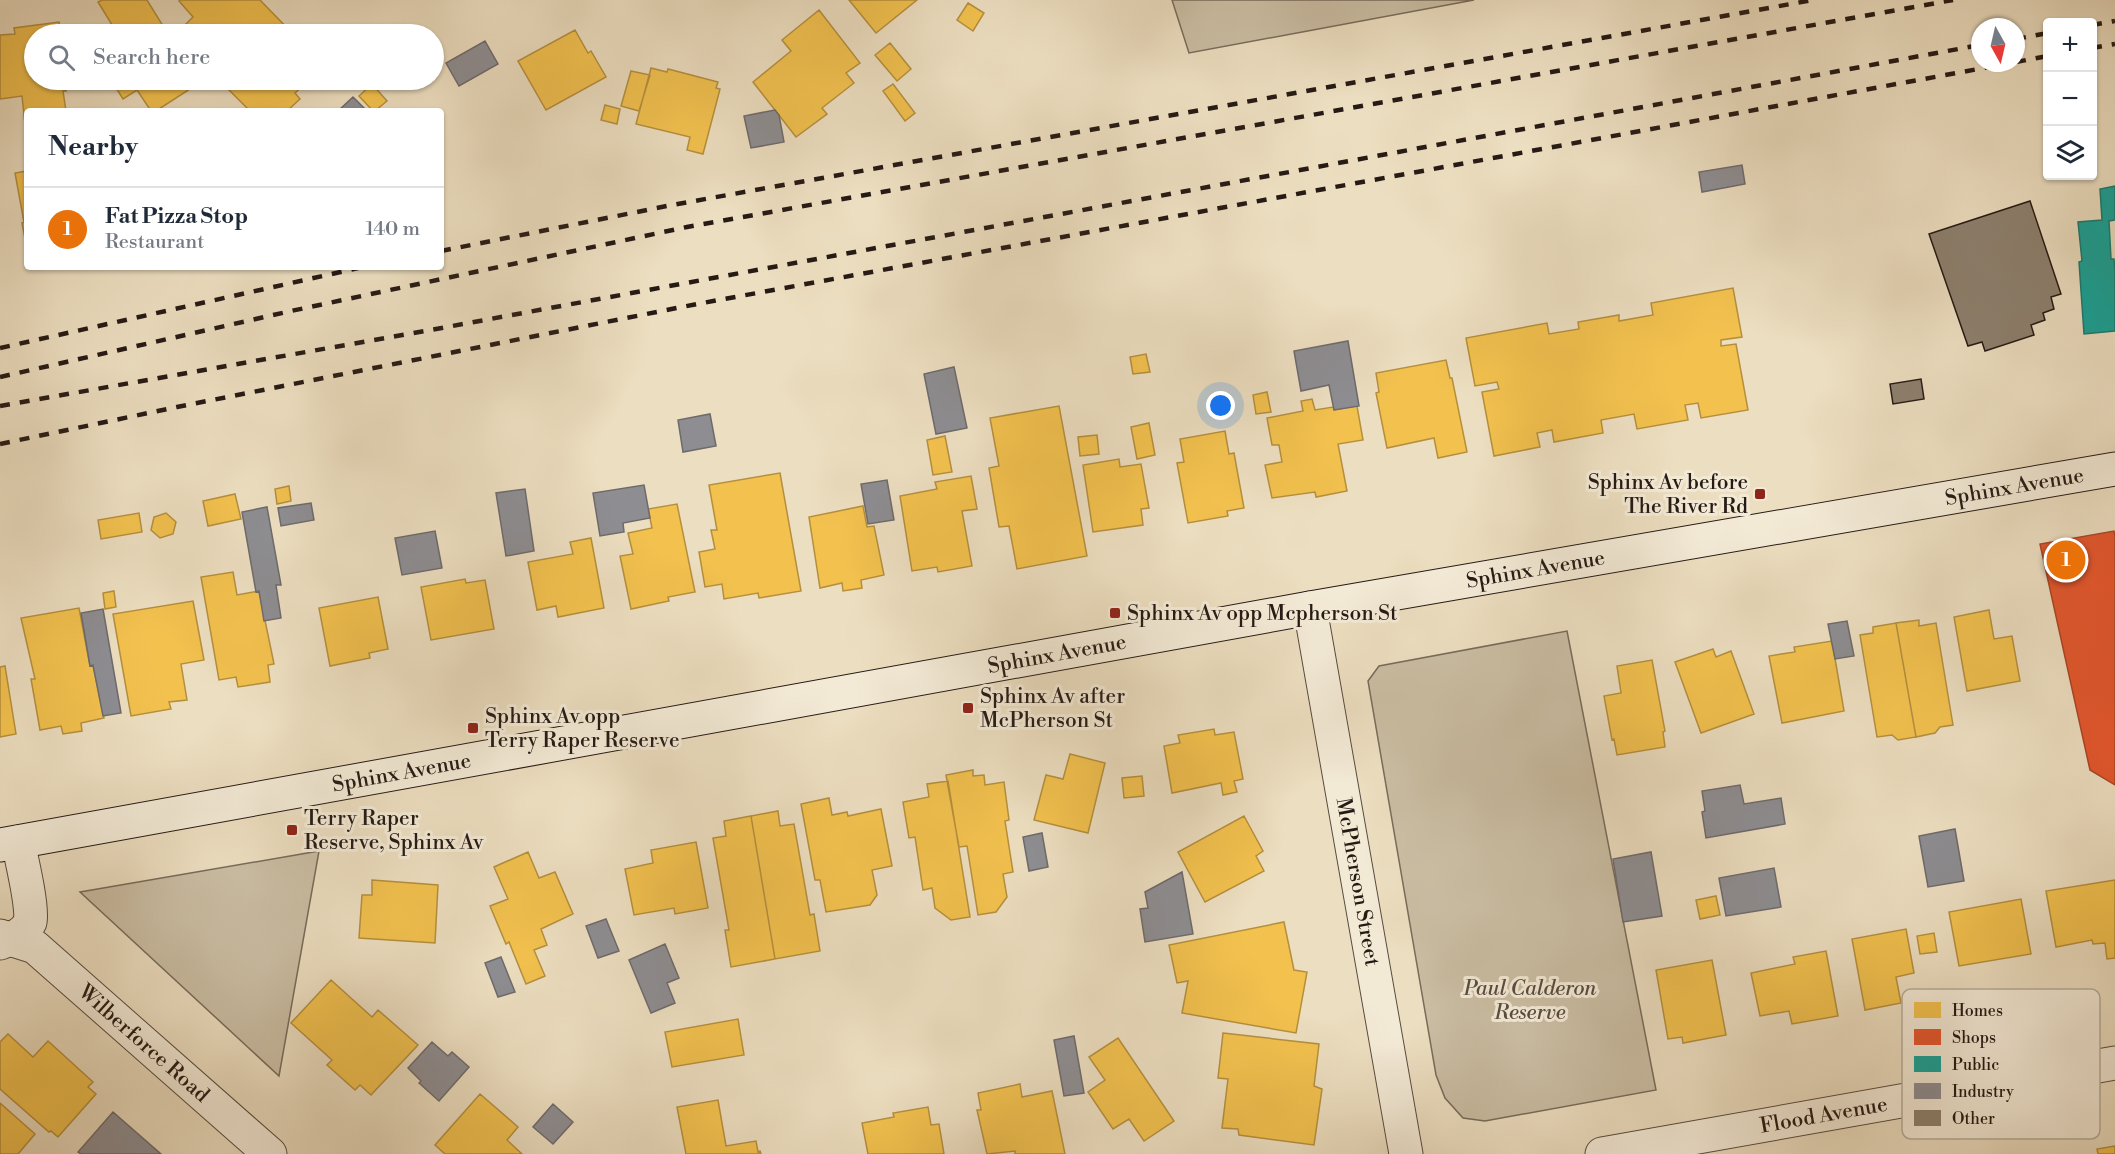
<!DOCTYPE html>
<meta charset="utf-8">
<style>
body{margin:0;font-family:"Libre Bodoni",serif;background:#f6f6f7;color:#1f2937}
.controls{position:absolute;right:18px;top:18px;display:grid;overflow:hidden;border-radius:6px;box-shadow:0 2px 4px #0004}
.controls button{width:54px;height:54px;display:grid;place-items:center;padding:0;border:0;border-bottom:2px solid #e0e1e3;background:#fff;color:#1f2937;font:30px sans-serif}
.compass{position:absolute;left:1971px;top:18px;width:54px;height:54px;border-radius:50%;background:#fff;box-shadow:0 2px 4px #0004;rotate:172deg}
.you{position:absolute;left:1221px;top:406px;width:21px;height:21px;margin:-15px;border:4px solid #fff;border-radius:50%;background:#1a73e8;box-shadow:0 0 0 9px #1a73e833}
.badge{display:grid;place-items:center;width:39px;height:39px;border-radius:50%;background:#8f2418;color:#fff;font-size:20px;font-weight:700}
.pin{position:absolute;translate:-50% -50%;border:3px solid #fff;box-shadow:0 2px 6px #0006}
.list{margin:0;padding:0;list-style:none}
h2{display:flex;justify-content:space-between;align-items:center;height:78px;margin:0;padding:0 24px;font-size:26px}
h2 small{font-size:20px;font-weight:400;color:#747a83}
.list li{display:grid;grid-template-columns:39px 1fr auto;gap:18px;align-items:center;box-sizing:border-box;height:84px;padding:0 24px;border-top:2px solid #e0e1e3}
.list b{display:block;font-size:22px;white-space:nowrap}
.list p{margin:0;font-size:20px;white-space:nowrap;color:#747a83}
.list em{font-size:20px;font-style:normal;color:#747a83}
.icon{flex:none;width:33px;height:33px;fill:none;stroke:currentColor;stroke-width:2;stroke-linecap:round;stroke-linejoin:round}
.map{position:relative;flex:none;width:2115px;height:1154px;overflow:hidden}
.search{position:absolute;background:#fff;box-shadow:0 2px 4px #0004;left:24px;top:24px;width:420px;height:66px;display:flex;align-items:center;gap:15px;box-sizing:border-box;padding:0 21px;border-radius:33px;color:#747a83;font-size:22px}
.panel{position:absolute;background:#fff;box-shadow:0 2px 4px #0004;left:24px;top:108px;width:420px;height:162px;border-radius:6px}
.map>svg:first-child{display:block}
.green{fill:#cabda3;stroke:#786c5c;stroke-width:1.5}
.homes{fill:#f2c14e;stroke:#b58f3d;stroke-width:1.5}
.shops{fill:#e4572e;stroke:#ab4526;stroke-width:1.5}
.public{fill:#17a398;stroke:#1c7a71;stroke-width:1.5}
.industry{fill:#8d8d92;stroke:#6e6a6c;stroke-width:1.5}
.building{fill:#8d806e;stroke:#261a15;stroke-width:1.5}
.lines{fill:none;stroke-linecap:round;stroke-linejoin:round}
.street-casing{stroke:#584b40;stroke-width:35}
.secondary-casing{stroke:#261a15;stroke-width:35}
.street{stroke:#f3ead6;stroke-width:33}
.secondary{stroke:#f3ead6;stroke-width:33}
.rail{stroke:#261a15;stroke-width:4.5;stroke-dasharray:10 10;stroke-linecap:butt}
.poi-dot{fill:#8f2418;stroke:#f3ead6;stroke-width:2}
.labels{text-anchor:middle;stroke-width:6;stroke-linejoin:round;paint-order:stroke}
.poi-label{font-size:21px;fill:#261a15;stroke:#f3ead6;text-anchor:start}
.street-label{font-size:21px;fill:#261a15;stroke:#f3ead6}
.park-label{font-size:21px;font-style:italic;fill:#574b40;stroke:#f3ead6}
.key{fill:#f3ead6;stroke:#b6ac9c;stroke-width:1.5}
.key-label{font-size:16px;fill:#261a15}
</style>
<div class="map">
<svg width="2115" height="1154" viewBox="0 0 2115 1154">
<rect width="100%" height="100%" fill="#ecdec0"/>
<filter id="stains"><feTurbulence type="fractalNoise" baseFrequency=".00333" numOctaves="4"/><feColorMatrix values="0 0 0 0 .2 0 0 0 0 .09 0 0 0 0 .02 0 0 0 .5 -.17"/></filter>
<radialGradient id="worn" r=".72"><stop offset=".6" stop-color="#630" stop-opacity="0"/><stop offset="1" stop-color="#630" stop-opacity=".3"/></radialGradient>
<!-- green -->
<path class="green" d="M1172 0H1474L1189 53Z
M1567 631 1656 1090 1485 1121 1463 1118 1445 1098 1436 1075 1368 681 1379 666Z
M319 851 279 1076 80 892Z"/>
<!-- homes -->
<path class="homes" d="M102 0H147L168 34H103L114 28 98 2Z
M180 0H260L293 34H185L180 30 193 17 179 1Z
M849 0H917L876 33Z
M968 3 984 13 973 31 957 20Z
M819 10 860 63 846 73 854 83 822 108 827 114 796 137 753 82 791 51 782 40Z
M59 22 60 34H34V80H65L66 91H63L66 111H27V124H25L22 96 0 99V35L15 34 14 28Z
M575 30 588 53 591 51 606 77 546 110 518 61Z
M890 43 911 69 897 81 875 55Z
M651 68 667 72 668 69 718 82 716 88 720 89 703 154 687 150 690 137 636 124Z
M631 71 650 75 639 111 621 106Z
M111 80H188L193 87 156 111H151L137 90 123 99Z
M219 80H309L295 93 300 99 287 111H250Z
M372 84 387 101 375 111H373L359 96Z
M893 84 915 113 905 121 883 91Z
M605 105 620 109 617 124 601 120Z
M27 171V249L22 223 24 222 15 173Z
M1733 288 1742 337 1721 340V346L1736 344 1748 410 1701 418 1698 403 1685 405 1688 420 1637 429 1634 414 1601 420 1603 433 1554 442 1552 430 1537 433 1540 447 1494 456 1482 392 1499 389 1497 382 1475 386 1466 338 1547 323 1549 334 1579 329 1578 322 1619 315V321L1653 315 1651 303Z
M1146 354 1150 372 1133 374 1130 357Z
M1446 360 1450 378H1452L1467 452 1438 458 1434 438 1387 448 1376 393 1379 392 1376 373Z
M1267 392 1271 412 1256 414 1253 395Z
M1312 399 1315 410 1333 407 1334 410 1357 406 1363 440 1338 444 1347 491 1316 497 1315 492 1272 498 1265 465 1282 462 1279 445H1272L1267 418 1303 411 1301 401Z
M1059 406 1087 556 1017 569 1009 526 999 527 989 468 999 466 990 418Z
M1149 423 1155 455 1137 459 1131 427Z
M1225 431 1229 454 1234 453 1244 508 1227 511 1228 516 1188 523 1177 463 1184 462 1180 439Z
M1097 435 1099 454 1080 456 1078 437Z
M945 436 952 472 933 475 927 440Z
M1119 459 1120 467 1141 464 1149 508 1141 509 1143 525 1093 532 1083 465Z
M780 473 801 591 759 598 758 593 724 599 722 584 705 587 699 552 715 549 711 530H717L709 485Z
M971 476 977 509 962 511 972 566 938 572 937 567 912 571 900 496 937 489 935 482Z
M289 486 291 501 277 504 275 489Z
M235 494 241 519 208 526 203 501Z
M677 504 695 592 668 597 669 601 631 609 620 556 633 554 628 533 652 528 648 509Z
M863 506 867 527 874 526 884 575 861 580 862 588 843 591 842 583 820 588 809 517Z
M139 513 142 532 101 539 98 520Z
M166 513 176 522 173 534 160 538 151 530 154 517Z
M591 538 604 608 558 617 556 606 537 610 528 562 573 554 570 542Z
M233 572 237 595 259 591 274 664 268 665 270 682 238 687 236 677 219 680 201 577Z
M465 579 466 583 485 580 494 629 431 640 421 587Z
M114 591 116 607 105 609 103 593Z
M378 597 388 649 369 653 370 658 330 666 319 608Z
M193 601 204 660 181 664 187 700 169 702 171 709 131 716 113 614Z
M79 608 90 666 93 665 104 718 81 723 82 731 63 734 61 726 40 730 31 679H35L21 618Z
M1989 610 1994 639 2012 636 2020 681 1967 691 1954 617Z
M1919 620V626L1936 623 1953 725 1940 727 1935 733 1916 737 1896 623Z
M1896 623 1916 737 1898 740 1892 735 1877 737 1860 635 1873 633V627Z
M1832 641 1844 711 1782 723 1769 656 1795 652 1794 647Z
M1713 649 1716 657 1731 651 1754 714 1701 733 1675 662Z
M1652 660 1665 731 1663 732 1665 747 1617 755 1614 739 1612 740 1604 696 1621 693 1617 666Z
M5 666 16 734 0 737V667Z
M1214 729 1215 735 1234 732 1243 779 1234 781 1237 792 1223 795 1221 783 1172 793 1164 746 1180 743 1178 735Z
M1070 754 1105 763 1088 833 1034 820 1046 775 1063 779Z
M973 770V776L984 775 985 785 1004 782 1009 820 1005 821 1013 872 1003 874 1007 897 996 912 978 915 967 846 959 847 946 775Z
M1142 776 1144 796 1124 798 1122 778Z
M948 781 970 917 951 920 935 908 932 888 923 890 915 837 909 838 903 802 929 797 927 784Z
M829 798 832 815 847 812 848 816 881 809 892 866 872 870 877 895 870 905 826 912 820 880H815L801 804Z
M778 811 780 826 794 824 810 915 814 914 820 951 775 959 751 816Z
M751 816 775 959 731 967 725 930H729L713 838 726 836 724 821Z
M1244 816 1263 851 1256 856 1264 871 1205 902 1178 852Z
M696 842 708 908 675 914 674 908 634 915 625 869 653 863 651 850Z
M528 852 539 878 555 872 573 914 541 929 547 945 534 950 545 976 526 984 509 942 506 944 490 906 508 899 494 867Z
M372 880 438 885 435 943 359 938 362 895H372Z
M2115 880V958L2107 959 2105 943 2093 944 2092 940 2056 947 2046 891Z
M1716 896 1720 915 1700 919 1696 900Z
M2021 899 2031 954 1959 966 1949 912Z
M1284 922 1294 970 1307 972 1296 1033 1182 1013 1188 981 1177 983 1169 945Z
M1906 929 1914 973 1896 977 1901 1003 1865 1010 1852 939Z
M1934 933 1937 952 1920 954 1917 936Z
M1826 951 1838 1016 1792 1024 1789 1011 1760 1016 1751 973 1795 964 1793 957Z
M1712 960 1726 1035 1683 1043 1682 1037 1668 1039 1656 970Z
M331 980 372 1017 378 1010 418 1045 371 1095 360 1085 355 1090 327 1065 332 1060 291 1023Z
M738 1019 744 1055 672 1067 665 1032Z
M1223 1033 1319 1044 1314 1086 1322 1089 1314 1145 1239 1135 1238 1129 1222 1128 1228 1079 1218 1078Z
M8 1034 33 1057 48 1041 93 1082 88 1087 96 1094 58 1137 51 1131 49 1132 0 1089V1042Z
M1118 1038 1174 1121 1144 1141 1129 1119 1113 1129 1088 1092 1105 1080 1089 1057Z
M1020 1084 1022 1097 1052 1091 1065 1154H1015V1151L987 1154 977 1110H981L978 1093Z
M480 1094 518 1127 507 1140 522 1154H445L435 1145Z
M718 1100 726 1146 756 1141 758 1152 760 1151 761 1154H686L677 1107Z
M0 1103 35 1134 18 1154H0Z
M928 1107 931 1125 939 1124 944 1154H868L862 1123 894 1117 893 1113Z
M2115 1146V1154H2098L2097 1149Z"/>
<!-- shops -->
<path class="shops" d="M2114 531 2115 537V785L2090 770 2040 544Z"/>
<!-- public -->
<path class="public" d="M2115 186V220L2109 221 2111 259H2114L2115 272V331L2084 334 2079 262 2082 261 2078 222 2102 220 2100 189Z"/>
<!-- industry -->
<path class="industry" d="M485 41 498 64 459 86 446 63Z
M353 97 367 111H338Z
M775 110 779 115 784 142 751 148 744 116Z
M1742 165 1745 184 1702 192 1699 172Z
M1348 341 1359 406 1334 410 1329 385 1301 391 1294 351Z
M954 367 967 428 936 434 924 374Z
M710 414 716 446 683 452 678 420Z
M887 480 894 520 868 524 861 484Z
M644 485 650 518 623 523 624 532 600 536 593 493Z
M525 489 534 551 506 556 496 493Z
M311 503 314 520 281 526 278 508Z
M267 507 281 585H276L281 618 264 621 259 591 256 592 242 512Z
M435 531 442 568 402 575 395 538Z
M103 609 121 713 103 716 93 665 90 666 81 613Z
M1847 621 1854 656 1835 659 1828 624Z
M1740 785 1744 804 1781 798 1785 824 1706 838 1702 812 1705 811 1702 791Z
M1955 829 1964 881 1928 887 1919 836Z
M1042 833 1048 867 1029 871 1023 837Z
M1651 852 1662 916 1623 922 1613 859Z
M1774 868 1781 907 1726 916 1719 878Z
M1182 872 1193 934 1145 942 1140 909 1148 908 1145 892Z
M606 919 619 951 598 958 586 926Z
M665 944 679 978 667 983 675 1003 651 1013 629 960Z
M501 957 515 992 498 997 485 963Z
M1074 1036 1084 1093 1064 1096 1054 1040Z
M432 1042 448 1056 452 1052 469 1067 439 1101 419 1083 421 1081 408 1068Z
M553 1104 573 1122 553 1144 533 1127Z
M113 1112 161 1154H81L78 1152Z"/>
<!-- building -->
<path class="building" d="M2030 201 2061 294 2051 297 2054 309 2043 313 2045 320 2031 325 2034 335 1985 351 1982 342 1968 346 1929 234Z
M1921 379 1924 399 1893 404 1890 384Z"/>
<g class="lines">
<!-- street casing -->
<g class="street-casing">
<g id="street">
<path id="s1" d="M1310 608 1406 1154"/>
<path id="s2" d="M0 936 35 947 270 1154"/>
<path d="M0 943C12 939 25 934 30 922 34 912 21 856 18 842"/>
<path id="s3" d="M1602 1154 2115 1063"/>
</g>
</g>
<!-- secondary casing -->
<g class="secondary-casing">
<g id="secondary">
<path id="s4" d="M0 845 1310 608 2115 469"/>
</g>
</g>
<!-- street -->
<use href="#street" class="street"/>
<!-- secondary -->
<use href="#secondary" class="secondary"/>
<!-- rail -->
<path class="rail" d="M2092 25 2115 21
M2016 39 2048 33
M2092 48 2115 44
M2016 62 2048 56
M441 251 672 205 1813 0
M0 348 363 267
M0 377 291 311 687 227 1953 0
M0 406 425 331 1980 45
M0 444 177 407 697 304 2011 63"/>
</g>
<!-- markers -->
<g class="poi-dot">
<rect x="1754" y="488" width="12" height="12" rx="3"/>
<rect x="1109" y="607" width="12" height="12" rx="3"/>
<rect x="962" y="702" width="12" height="12" rx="3"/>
<rect x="467" y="722" width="12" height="12" rx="3"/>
<rect x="286" y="824" width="12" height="12" rx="3"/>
</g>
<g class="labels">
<!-- poi labels -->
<g class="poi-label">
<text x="1748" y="489" text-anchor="end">Sphinx Av before<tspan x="1748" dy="24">The River Rd</tspan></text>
<text x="1127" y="620">Sphinx Av opp Mcpherson St</text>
<text x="980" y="703">Sphinx Av after<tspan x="980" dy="24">McPherson St</tspan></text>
<text x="485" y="723">Sphinx Av opp<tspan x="485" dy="24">Terry Raper Reserve</tspan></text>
<text x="304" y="825">Terry Raper<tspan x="304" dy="24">Reserve, Sphinx Av</tspan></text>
</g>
<!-- street labels -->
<g class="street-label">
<text dy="7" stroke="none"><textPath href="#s4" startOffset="2046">Sphinx Avenue</textPath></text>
<text dy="7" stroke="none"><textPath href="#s4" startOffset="1560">Sphinx Avenue</textPath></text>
<text dy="7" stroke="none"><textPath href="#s4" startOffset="1074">Sphinx Avenue</textPath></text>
<text dy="7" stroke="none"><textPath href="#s4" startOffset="408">Sphinx Avenue</textPath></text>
<text dy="7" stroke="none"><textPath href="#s1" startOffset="278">McPherson Street</textPath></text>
<text dy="7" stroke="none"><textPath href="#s2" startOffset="182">Wilberforce Road</textPath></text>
<text dy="7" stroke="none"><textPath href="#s3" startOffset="225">Flood Avenue</textPath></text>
</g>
<!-- park labels -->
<g class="park-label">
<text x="1530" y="995">Paul Calderon<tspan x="1530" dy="24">Reserve</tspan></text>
</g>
</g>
<!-- legend -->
<rect x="1902" y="989" width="198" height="150" rx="9" class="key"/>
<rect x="1914" y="1002" width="27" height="16" fill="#f2c14e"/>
<rect x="1914" y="1029" width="27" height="16" fill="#e4572e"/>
<rect x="1914" y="1056" width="27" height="16" fill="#17a398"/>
<rect x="1914" y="1083" width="27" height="16" fill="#8d8d92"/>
<rect x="1914" y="1110" width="27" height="16" fill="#8d806e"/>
<g class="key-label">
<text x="1952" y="1016">Homes</text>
<text x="1952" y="1043">Shops</text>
<text x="1952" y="1070">Public</text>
<text x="1952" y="1097">Industry</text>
<text x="1952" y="1124">Other</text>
</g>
<rect width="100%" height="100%" filter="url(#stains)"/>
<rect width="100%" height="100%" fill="url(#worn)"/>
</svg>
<div class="controls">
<button>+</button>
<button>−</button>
<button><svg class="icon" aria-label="layers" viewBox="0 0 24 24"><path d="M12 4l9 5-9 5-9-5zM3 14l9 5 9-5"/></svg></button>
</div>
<svg class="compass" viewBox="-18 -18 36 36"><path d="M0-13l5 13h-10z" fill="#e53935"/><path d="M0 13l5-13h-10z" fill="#747a83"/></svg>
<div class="you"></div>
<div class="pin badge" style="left:2066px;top:560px;background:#e8710a">1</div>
<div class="search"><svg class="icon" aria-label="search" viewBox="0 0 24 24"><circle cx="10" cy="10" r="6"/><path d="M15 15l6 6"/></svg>Search here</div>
<section class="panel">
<h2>Nearby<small></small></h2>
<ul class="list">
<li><span class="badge" style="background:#e8710a">1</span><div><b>Fat Pizza Stop</b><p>Restaurant</p></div><em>140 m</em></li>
</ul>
</section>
</div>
